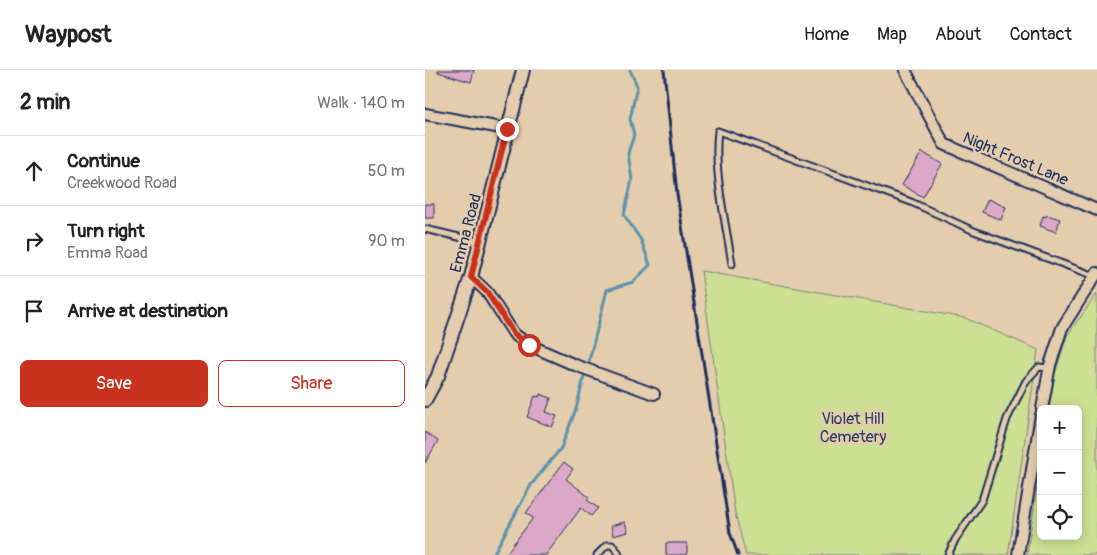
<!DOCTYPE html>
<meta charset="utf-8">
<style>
body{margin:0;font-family:Pangolin,sans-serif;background:#f2f2f2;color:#222}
.controls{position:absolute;right:15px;bottom:15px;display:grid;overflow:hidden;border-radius:8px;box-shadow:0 2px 12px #0003}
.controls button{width:45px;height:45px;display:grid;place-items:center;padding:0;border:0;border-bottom:1px solid #e0e0e0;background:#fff;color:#222;font:25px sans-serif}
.stop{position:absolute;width:15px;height:15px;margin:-11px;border:4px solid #c8321e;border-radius:50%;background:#fff}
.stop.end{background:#c8321e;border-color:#fff;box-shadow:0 1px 5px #0008}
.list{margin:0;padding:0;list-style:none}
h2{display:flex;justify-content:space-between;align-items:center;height:65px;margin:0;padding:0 20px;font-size:21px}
h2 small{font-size:16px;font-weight:400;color:#767676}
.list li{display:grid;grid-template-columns:32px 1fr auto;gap:15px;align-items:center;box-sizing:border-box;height:70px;padding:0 20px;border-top:1px solid #e0e0e0}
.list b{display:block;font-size:19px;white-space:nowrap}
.list p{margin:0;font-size:16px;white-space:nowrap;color:#767676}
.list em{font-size:16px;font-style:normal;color:#767676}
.actions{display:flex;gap:10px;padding:15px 20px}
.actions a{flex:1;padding:11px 0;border:1px solid #c8321e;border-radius:8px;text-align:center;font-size:18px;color:#c8321e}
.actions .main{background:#c8321e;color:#fff}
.icon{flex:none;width:28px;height:28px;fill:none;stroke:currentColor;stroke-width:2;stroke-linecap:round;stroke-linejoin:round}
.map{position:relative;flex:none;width:672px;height:485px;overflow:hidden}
header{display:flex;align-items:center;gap:30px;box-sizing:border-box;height:70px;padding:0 25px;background:#fff;border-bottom:1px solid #e0e0e0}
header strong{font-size:24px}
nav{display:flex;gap:28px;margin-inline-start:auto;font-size:18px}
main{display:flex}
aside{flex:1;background:#fff}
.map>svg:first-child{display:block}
.green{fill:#cddf93;stroke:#748778}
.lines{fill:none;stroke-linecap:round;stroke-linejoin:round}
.stream{stroke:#5b93ab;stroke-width:3}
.building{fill:#dba9c7;stroke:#1b2f5e}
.service-casing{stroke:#1b2f5e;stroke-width:9}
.minor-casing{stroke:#1b2f5e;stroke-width:14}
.tertiary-casing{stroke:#1b2f5e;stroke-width:16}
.service{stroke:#e4cdad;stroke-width:5}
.minor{stroke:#e4cdad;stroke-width:10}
.tertiary{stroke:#e4cdad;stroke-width:12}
.rail{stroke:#1b2f5e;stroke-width:3}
.route{stroke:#c8321e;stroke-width:6}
.labels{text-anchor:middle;stroke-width:5;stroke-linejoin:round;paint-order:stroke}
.street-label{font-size:16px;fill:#1b2f5e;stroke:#e4cdad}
.park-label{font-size:16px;fill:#2d4163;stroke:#e4cdad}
</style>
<header>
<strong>Waypost</strong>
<nav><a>Home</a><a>Map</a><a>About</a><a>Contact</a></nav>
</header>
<main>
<aside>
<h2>2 min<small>Walk · 140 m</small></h2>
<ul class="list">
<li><svg class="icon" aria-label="ahead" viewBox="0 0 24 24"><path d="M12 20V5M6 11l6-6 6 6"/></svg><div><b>Continue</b><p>Creekwood Road</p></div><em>50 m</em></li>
<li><svg class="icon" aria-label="right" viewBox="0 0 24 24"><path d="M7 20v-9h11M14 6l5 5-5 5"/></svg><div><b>Turn right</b><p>Emma Road</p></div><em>90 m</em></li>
<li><svg class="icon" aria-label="arrive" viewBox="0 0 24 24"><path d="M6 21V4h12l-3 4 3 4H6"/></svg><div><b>Arrive at destination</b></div></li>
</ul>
<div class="actions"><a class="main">Save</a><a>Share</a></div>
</aside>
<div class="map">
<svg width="672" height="485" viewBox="0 0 672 485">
<rect width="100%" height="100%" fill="#e4cdad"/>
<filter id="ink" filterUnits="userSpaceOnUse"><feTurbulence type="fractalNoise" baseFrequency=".02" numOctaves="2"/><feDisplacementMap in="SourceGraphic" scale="10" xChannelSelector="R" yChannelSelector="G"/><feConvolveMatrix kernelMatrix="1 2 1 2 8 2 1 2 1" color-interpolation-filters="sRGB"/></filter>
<g filter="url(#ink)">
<!-- green -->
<path class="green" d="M276 201 540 248 613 280 583 485H321L310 443Z
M672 224V485H602L616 390V466H653V339H624L630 304 642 266Z"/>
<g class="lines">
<!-- stream -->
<path class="stream" d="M164 291 182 220 208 212 225 195 216 170 199 145 207 110 203 83 209 65 205 49 212 16 205 0
M68 485 106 415 136 378 151 339 160 303"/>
</g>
<!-- building -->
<path class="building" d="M13 0H49L46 12 13 2Z
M497 82 517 94 498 127 477 115Z
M563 129 581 137 576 150 557 142Z
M0 134H9V148H0Z
M622 145 635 149 631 162 615 156 618 146 621 147Z
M115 324 126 328 121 342 132 346 127 357 102 347 110 326 114 327Z
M0 362 13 371 0 393Z
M139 392 148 399 141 409 164 427 162 430 173 438 166 446 156 438 121 485H80L108 448 101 443Z
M200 452 203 462 188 466 186 456Z
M241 473H262V485H241Z"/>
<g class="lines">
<!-- service casing -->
<g class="service-casing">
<path id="service" d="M0 159 55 172
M307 194C301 154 288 100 293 61L486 132 549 161 670 206
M172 485 182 475H187L193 482 194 485
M523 485 530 470 557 430 582 349 601 311 614 297 624 298"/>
</g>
<!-- minor casing -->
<g class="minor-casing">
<path id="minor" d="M480 0 519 74 672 140
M0 44 82 59
M46 207 62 222 89 264 104 275 150 295 229 324
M617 339 625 295 637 258 672 203
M593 485 616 345"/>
</g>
<!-- tertiary casing -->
<g class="tertiary-casing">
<path id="tertiary" d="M0 330 13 306 46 207 98 0"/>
</g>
<!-- service -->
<use href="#service" class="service"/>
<!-- minor -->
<use href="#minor" class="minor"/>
<!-- tertiary -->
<use href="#tertiary" class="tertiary"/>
<!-- rail -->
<path class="rail" d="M239 0 252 124 305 463 313 485"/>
</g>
</g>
<g class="lines" filter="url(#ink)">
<!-- route -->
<path class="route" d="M82 59 46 207 62 222 89 264 104 275"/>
</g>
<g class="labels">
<!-- street labels -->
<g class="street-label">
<text transform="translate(591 88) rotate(23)" y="6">Night Frost Lane</text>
<text transform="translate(40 163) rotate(-75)" y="6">Emma Road</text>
</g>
<!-- park labels -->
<g class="park-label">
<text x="428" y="354">Violet Hill<tspan x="428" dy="18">Cemetery</tspan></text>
</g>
</g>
</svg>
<div class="controls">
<button>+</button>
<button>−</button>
<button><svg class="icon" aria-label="locate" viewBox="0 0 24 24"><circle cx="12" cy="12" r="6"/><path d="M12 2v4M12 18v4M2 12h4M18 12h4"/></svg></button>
</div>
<div class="stop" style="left:104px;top:275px"></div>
<div class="stop end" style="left:82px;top:59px"></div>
</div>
</main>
